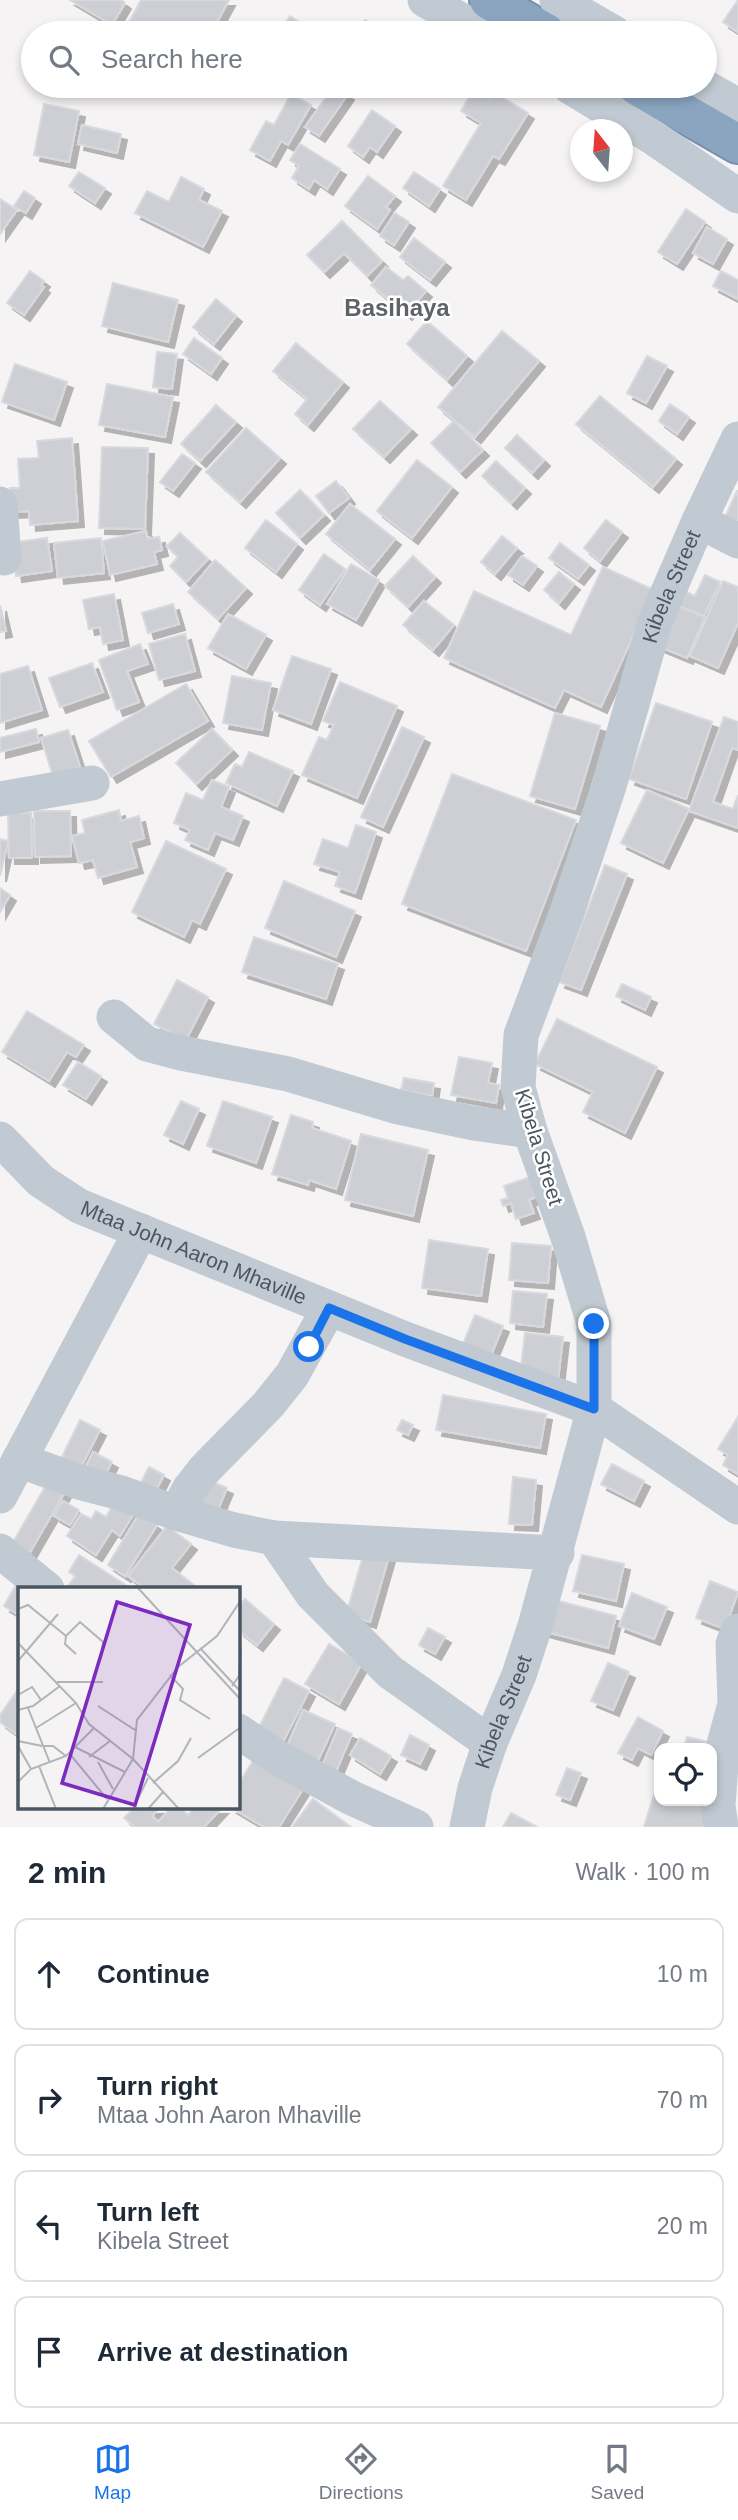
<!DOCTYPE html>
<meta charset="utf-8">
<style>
body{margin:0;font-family:Arial,sans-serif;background:#f2f2f3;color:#1f2937}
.controls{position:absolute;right:21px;bottom:21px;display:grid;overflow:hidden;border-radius:14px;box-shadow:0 4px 10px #0003}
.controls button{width:63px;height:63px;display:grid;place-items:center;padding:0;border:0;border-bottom:2px solid #e0e1e3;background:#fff;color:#1f2937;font:35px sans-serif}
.compass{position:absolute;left:570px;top:119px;width:63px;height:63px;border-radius:50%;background:#fff;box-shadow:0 4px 10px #0003;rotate:343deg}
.stop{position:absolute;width:21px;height:21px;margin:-16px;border:5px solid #1a73e8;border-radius:50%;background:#fff}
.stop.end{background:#1a73e8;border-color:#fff;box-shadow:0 2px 7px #0008}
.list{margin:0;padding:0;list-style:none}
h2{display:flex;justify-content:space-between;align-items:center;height:91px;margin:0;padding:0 28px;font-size:30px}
h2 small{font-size:23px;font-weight:400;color:#747a83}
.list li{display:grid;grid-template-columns:46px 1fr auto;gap:21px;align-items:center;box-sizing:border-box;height:112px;margin:0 14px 14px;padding:0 14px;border:2px solid #e0e1e3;border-radius:14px}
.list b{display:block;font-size:26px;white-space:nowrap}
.list p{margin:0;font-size:23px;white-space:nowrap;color:#747a83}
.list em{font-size:23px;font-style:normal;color:#747a83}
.icon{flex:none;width:38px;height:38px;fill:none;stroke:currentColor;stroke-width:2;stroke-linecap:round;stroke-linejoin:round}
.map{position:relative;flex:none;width:738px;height:1827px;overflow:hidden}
.search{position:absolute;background:#fff;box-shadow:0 4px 10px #0003;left:21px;right:21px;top:21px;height:77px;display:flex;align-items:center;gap:18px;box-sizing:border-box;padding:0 24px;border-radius:38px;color:#747a83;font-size:26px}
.sheet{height:595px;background:#fff}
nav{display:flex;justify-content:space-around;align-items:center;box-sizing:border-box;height:98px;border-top:2px solid #e0e1e3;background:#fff;font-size:19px;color:#747a83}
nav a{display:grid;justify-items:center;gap:4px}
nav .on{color:#1a73e8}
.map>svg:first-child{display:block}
.building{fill:#cdcfd5;stroke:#d7d9de;stroke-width:2;filter:url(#shadow)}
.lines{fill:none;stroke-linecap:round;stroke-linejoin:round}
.highway-casing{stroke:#7690ad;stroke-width:42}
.street{stroke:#c1cad2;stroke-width:35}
.highway{stroke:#8ba5c1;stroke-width:38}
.route{stroke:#1a73e8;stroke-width:9}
.labels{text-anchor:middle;stroke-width:5;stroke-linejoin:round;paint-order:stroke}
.street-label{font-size:21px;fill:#4a5661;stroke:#fff}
.quarter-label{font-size:24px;font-weight:bold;fill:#5f6368;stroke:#fff}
.inset-road{fill:none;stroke:#b1b4b9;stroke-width:2}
.view{fill:#7b2cbf;fill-opacity:0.15;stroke:#7b2cbf;stroke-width:3.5}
.inset-edge{fill:none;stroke:#4a5661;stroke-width:3.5}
</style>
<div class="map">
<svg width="738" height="1827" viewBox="0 0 738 1827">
<defs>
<filter id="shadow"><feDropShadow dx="6" dy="6" stdDeviation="0" flood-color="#0004"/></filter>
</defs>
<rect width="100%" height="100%" fill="#f5f3f3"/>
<!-- building -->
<path class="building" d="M70 0H121L125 3 112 25Z
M141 0H229L211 33H151L129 22Z
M738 0V32L723 22Z
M290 16 305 26 300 33H278Z
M365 20 385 33H356Z
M334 86 348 94 319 136 305 127Z
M474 89 491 99 495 93 528 113 499 159 493 156 466 200 443 186 481 123 461 111Z
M291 94 311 105 288 145 281 141 270 161 250 150 266 121 274 125Z
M44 104 79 111 69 162 34 155Z
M372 110 395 126 377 152 370 147 363 157 348 146Z
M82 125 121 134 117 153 78 144Z
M300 144 340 169 327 189 314 180 309 189 292 178 299 166 290 160Z
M79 172 105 188 95 203 69 186Z
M414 172 440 189 429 206 403 188Z
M368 176 395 196 386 207 390 210 377 229 345 206Z
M181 177 204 189 199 200 222 211 203 247 135 213 147 191 169 202Z
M24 191 35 198 26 213 14 206Z
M0 199 17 210 0 234Z
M686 209 705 222 677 264 658 252Z
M395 213 409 222 394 245 380 236Z
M342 221 382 261 367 276 344 253 324 272 307 255Z
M707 227 727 239 713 264 693 253Z
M414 238 445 262 430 280 400 257Z
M386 267 403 280 408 276 426 291 406 314 371 285Z
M30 271 44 281 41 285 44 287 24 315 7 303Z
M721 271 738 280V299L713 286Z
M113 283 178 300 168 342 102 326Z
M216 299 236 316 214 344 193 327Z
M427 321 467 356 447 380 407 344Z
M502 331 539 361 475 437 438 407Z
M194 338 222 358 211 374 183 354Z
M296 343 343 382 308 425 295 414 307 399 273 371Z
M157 352 177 354 172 389 153 387Z
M647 356 667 366 646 403 627 393Z
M15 364 67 382 54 420 2 402Z
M107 384 173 397 165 437 99 425Z
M600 396 676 459 653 487 576 424Z
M380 401 411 429 384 457 353 429Z
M670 404 689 417 677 434 659 421Z
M216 405 236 422 200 461 181 444Z
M454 421 483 450 460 472 431 443Z
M246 428 280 458 240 502 206 472Z
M517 435 544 460 532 473 505 448Z
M72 438 78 521 30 525 29 511 12 512 10 488H20L18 459 39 458 37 441Z
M102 447 148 448 145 529 99 528Z
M182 454 195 463 173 491 160 482Z
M417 460 452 487 412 538 377 511Z
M496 461 525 488 511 503 482 476Z
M336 481 349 498 329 513 316 496Z
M300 490 324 515 300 538 276 513Z
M737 491H738V536L720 528Z
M350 504 395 539 370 570 326 534Z
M266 520 297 544 276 572 245 548Z
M606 520 622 532 600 561 584 548Z
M146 531 147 539 159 537 162 550 154 552 157 564 110 575 103 541Z
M180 533 208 559 186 582 170 566 178 557 167 546Z
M502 536 517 548 495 574 481 562Z
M47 538 52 571 16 576 11 543Z
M101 538 104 573 58 578 54 543Z
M560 543 589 565 578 579 549 558Z
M324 554 345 569 320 605 299 590Z
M413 556 435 577 408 607 385 586Z
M522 556 537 566 523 585 508 575Z
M215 560 246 588 218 619 188 592Z
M351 564 379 580 356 620 327 604Z
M603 567 654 590 601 707 564 690 555 708 444 658 474 591 571 635Z
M559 572 574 584 559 603 544 590Z
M705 575 720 582 704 616 667 601 674 586 695 596Z
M723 581 738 587V623L718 668 690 656Z
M114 594 123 640 103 644 100 627 89 629 83 600Z
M424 601 454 625 433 650 403 625Z
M670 603 705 617 687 658 653 644Z
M173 604 179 624 148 633 142 613Z
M0 605 6 631 0 632Z
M228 614 266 635 246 669 208 648Z
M185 634 195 671 159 680 149 644Z
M140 644 148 664 127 671 139 702 117 710 99 660Z
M292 656 331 669 311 724 273 710Z
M92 663 103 692 60 707 49 678Z
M28 666 42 710 0 723V674Z
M232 676 271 683 262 730 223 723Z
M340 682 397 706 357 798 302 775 319 737 327 740 334 725 323 721Z
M186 684 208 721 111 777 89 741Z
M656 703 712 722 686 799 629 779Z
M555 713 600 726 575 809 530 796Z
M724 717 738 722V750L732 748 713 802 733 809 738 795V828L689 811Z
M402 727 424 737 383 827 361 817Z
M36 729 39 742 0 752V738Z
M212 729 232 750 196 784 176 763Z
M68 730 80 767 53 776 41 738Z
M249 752 293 771 277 806 226 783 235 764 242 767Z
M452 774 576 820 526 951 402 904Z
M212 780 229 787 221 807 243 816 233 840 215 833 208 850 185 840 190 830 174 823 186 793 203 800Z
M647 790 689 809 663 863 621 843Z
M119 810 121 821 139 816 144 838 130 842 137 867 98 878 93 860 79 863 72 836 85 833 82 820Z
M34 811H70L71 856 35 857Z
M8 813H31L32 858H9Z
M356 825 376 832 355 893 335 886 340 872 314 864 323 839 348 848Z
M0 839 8 841 0 876Z
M166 841 226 869 200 924 192 920 184 937 132 912Z
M605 865 627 874 581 990 559 982Z
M284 881 355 911 336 957 265 928Z
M0 888 10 895 0 912Z
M254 937 338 964 326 999 242 972Z
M177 980 208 997 186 1040 154 1024Z
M622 984 651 997 645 1010 616 996Z
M27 1011 84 1045 76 1057 67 1052 49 1081 2 1052Z
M557 1019 657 1067 625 1133 583 1112 593 1092 535 1064Z
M459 1057 492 1063 488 1083 499 1085 496 1103 451 1095Z
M78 1062 101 1076 86 1099 63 1085Z
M404 1078 434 1083 432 1096 401 1090Z
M181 1101 199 1109 183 1144 164 1135Z
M223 1101 272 1117 256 1163 207 1146Z
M291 1115 313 1122 312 1128 351 1141 336 1189 309 1180 308 1185 272 1174Z
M361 1134 428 1150 413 1216 345 1200Z
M530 1177 536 1197 529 1200 534 1213 516 1219 511 1203 503 1206 501 1200 508 1198 504 1186Z
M429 1240 488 1249 481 1296 422 1288Z
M512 1243 551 1246 548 1283 509 1280Z
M513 1291 547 1294 543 1327 510 1323Z
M475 1315 503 1326 489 1360 461 1349Z
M525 1333 563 1337 558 1380 520 1375Z
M443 1395 546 1414 540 1448 436 1430Z
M738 1417V1474L723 1465 728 1455 718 1449Z
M80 1420 100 1430 79 1471 60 1461Z
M402 1420 413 1425 408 1435 397 1430Z
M93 1452 112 1462 102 1481 83 1472Z
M612 1464 644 1481 634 1501 601 1484Z
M149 1467 164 1475 150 1502 135 1494Z
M513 1477 536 1480 532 1525 509 1524Z
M49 1480 66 1490 25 1561 8 1551Z
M210 1481 227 1488 217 1512 199 1504Z
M117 1498 136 1510 120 1536 112 1530 96 1555 67 1536 81 1514 91 1519 96 1511 106 1517Z
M63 1501 79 1510 70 1525 54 1516Z
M139 1514 157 1525 125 1576 108 1565Z
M167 1526 191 1544 172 1568 199 1589H146L128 1576Z
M365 1549 389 1556 370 1622 346 1615Z
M79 1555 132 1589H66L75 1576 69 1572Z
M582 1555 624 1564 616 1601 573 1591Z
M710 1581 738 1592 725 1629 696 1618Z
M16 1585 19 1589V1615L4 1606Z
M632 1593 667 1607 654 1639 619 1626Z
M245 1599 274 1624 257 1645 238 1630V1607Z
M551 1599 616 1616 608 1648 543 1631Z
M428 1628 445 1637 435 1654 419 1645Z
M329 1644 362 1663 339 1704 305 1684Z
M608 1663 629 1672 613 1710 591 1701Z
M284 1678 309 1691 281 1746 256 1733Z
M19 1688V1736L0 1722V1715Z
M303 1710 335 1724 315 1767 284 1753Z
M638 1717 663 1731 651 1755 638 1748 632 1760 618 1753Z
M338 1728 352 1734 335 1774 321 1769Z
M410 1735 429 1745 420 1764 401 1755Z
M687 1737 712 1743 710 1748H684Z
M360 1738 391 1756 380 1774 350 1755Z
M257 1754 306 1784 279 1827H264L232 1808H238V1785Z
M567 1768 581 1773 570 1800 556 1795Z
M659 1778V1801H711L702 1827H644Z
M313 1799 351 1827H292Z
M134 1808H159L152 1816 158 1822 171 1808H180L188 1815 194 1808H222L204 1827H135L124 1818Z
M511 1813 537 1827H503Z"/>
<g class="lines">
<!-- highway casing -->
<g class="highway-casing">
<path id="highway" d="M489 0 546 33
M637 86 738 144"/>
</g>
<!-- street -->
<g class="street">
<path d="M425 0 484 33"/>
<path d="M557 0 614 33"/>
<path d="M569 86 654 138 738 196"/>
<path d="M703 86 738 106"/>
<path d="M0 504 4 558"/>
<path d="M699 521 738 541"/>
<path d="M0 799 92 783"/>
<path d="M114 1017 147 1044 181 1053 288 1074 398 1107 473 1123 530 1131"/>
<path id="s1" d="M0 1139 41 1181 79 1206 405 1339 594 1409 738 1507"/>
<path d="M19 1460 79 1482 121 1493 176 1513 234 1530 274 1538 557 1553"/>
<path d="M0 1496 141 1231"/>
<path d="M176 1513 190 1488 205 1469 268 1405 292 1375 329 1308"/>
<path d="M274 1538 313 1595 390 1672 490 1743"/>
<path d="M0 1551 47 1589"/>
<path d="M238 1731 278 1758 352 1798 416 1827"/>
<path id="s2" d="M467 1827 475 1788 490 1743 519 1675 535 1626 594 1409V1324L568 1237 530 1131 518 1087 521 1035 567 912 609 786 655 622 699 521 738 439"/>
<path d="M721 1827 718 1805 722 1752 735 1704 733 1644 738 1631"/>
</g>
<!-- highway -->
<use href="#highway" class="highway"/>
</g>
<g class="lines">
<!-- route -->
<path class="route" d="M309 1347 329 1308 405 1339 594 1409V1324"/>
</g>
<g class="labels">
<!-- street labels -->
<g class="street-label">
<text dy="7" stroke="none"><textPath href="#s2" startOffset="1297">Kibela Street</textPath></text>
<text transform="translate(539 1147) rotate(73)" y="7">Kibela Street</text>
<text dy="7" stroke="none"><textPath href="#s1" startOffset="228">Mtaa John Aaron Mhaville</textPath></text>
<text dy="7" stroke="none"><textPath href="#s2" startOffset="121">Kibela Street</textPath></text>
</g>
<!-- quarter labels -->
<g class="quarter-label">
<text x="397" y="316">Basihaya</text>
</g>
</g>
<!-- overview -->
<g transform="translate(18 1587)">
<rect width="222" height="222" fill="#f5f3f3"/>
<path class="inset-road" d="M120 1 223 113M0 22 10 18 48 49 62 35 85 55 83 71M48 49 47 57 58 67M0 56 58 116 71 137 115 172 161 222M182 61 223 105M0 74 40 27M152 88 165 102 162 113 192 132M39 95H85M214 99 221 89 223 63M0 108 14 100 23 113M80 119 117 143M10 121 32 176M0 123 15 119 42 99M18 141 58 116M0 154 24 159M0 159 13 182M25 159H35L48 169M57 160 107 185M51 166 89 212M71 170 92 154M180 171 223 140M80 175 95 202M21 179 38 222M0 195 13 182 48 169 76 141M135 196 160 174 173 151M85 222 115 172 119 133 160 80 199 49 223 13M115 222 130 191M130 222 145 205"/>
<path class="view" d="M99 15 172 38 117 218 44 196Z"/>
<rect width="222" height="222" class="inset-edge"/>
</g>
</svg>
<div class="controls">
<button><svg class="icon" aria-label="locate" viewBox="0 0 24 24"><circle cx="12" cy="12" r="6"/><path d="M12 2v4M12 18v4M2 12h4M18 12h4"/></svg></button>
</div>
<svg class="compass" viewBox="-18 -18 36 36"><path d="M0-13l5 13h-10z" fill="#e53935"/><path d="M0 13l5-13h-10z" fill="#747a83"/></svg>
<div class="stop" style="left:309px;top:1347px"></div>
<div class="stop end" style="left:594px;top:1324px"></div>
<div class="search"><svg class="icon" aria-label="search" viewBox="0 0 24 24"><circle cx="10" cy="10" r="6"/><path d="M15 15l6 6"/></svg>Search here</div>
</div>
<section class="sheet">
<h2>2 min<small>Walk · 100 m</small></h2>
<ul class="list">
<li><svg class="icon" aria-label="ahead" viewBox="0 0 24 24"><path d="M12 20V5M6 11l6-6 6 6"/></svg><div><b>Continue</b></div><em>10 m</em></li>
<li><svg class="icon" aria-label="right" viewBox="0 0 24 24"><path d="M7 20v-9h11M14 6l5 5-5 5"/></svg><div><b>Turn right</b><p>Mtaa John Aaron Mhaville</p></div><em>70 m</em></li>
<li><svg class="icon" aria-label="left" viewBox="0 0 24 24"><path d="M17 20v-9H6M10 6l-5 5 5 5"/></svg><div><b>Turn left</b><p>Kibela Street</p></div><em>20 m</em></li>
<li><svg class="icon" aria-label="arrive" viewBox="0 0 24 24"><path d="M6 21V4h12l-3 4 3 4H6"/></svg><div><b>Arrive at destination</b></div></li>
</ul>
</section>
<nav>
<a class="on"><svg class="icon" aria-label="map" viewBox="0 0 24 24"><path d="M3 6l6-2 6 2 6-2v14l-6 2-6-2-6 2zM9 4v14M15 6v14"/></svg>Map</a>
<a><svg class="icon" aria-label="directions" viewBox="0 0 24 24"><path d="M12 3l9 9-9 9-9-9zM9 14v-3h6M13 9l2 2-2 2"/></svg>Directions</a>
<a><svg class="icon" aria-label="saved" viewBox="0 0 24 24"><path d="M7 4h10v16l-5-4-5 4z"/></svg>Saved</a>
</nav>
